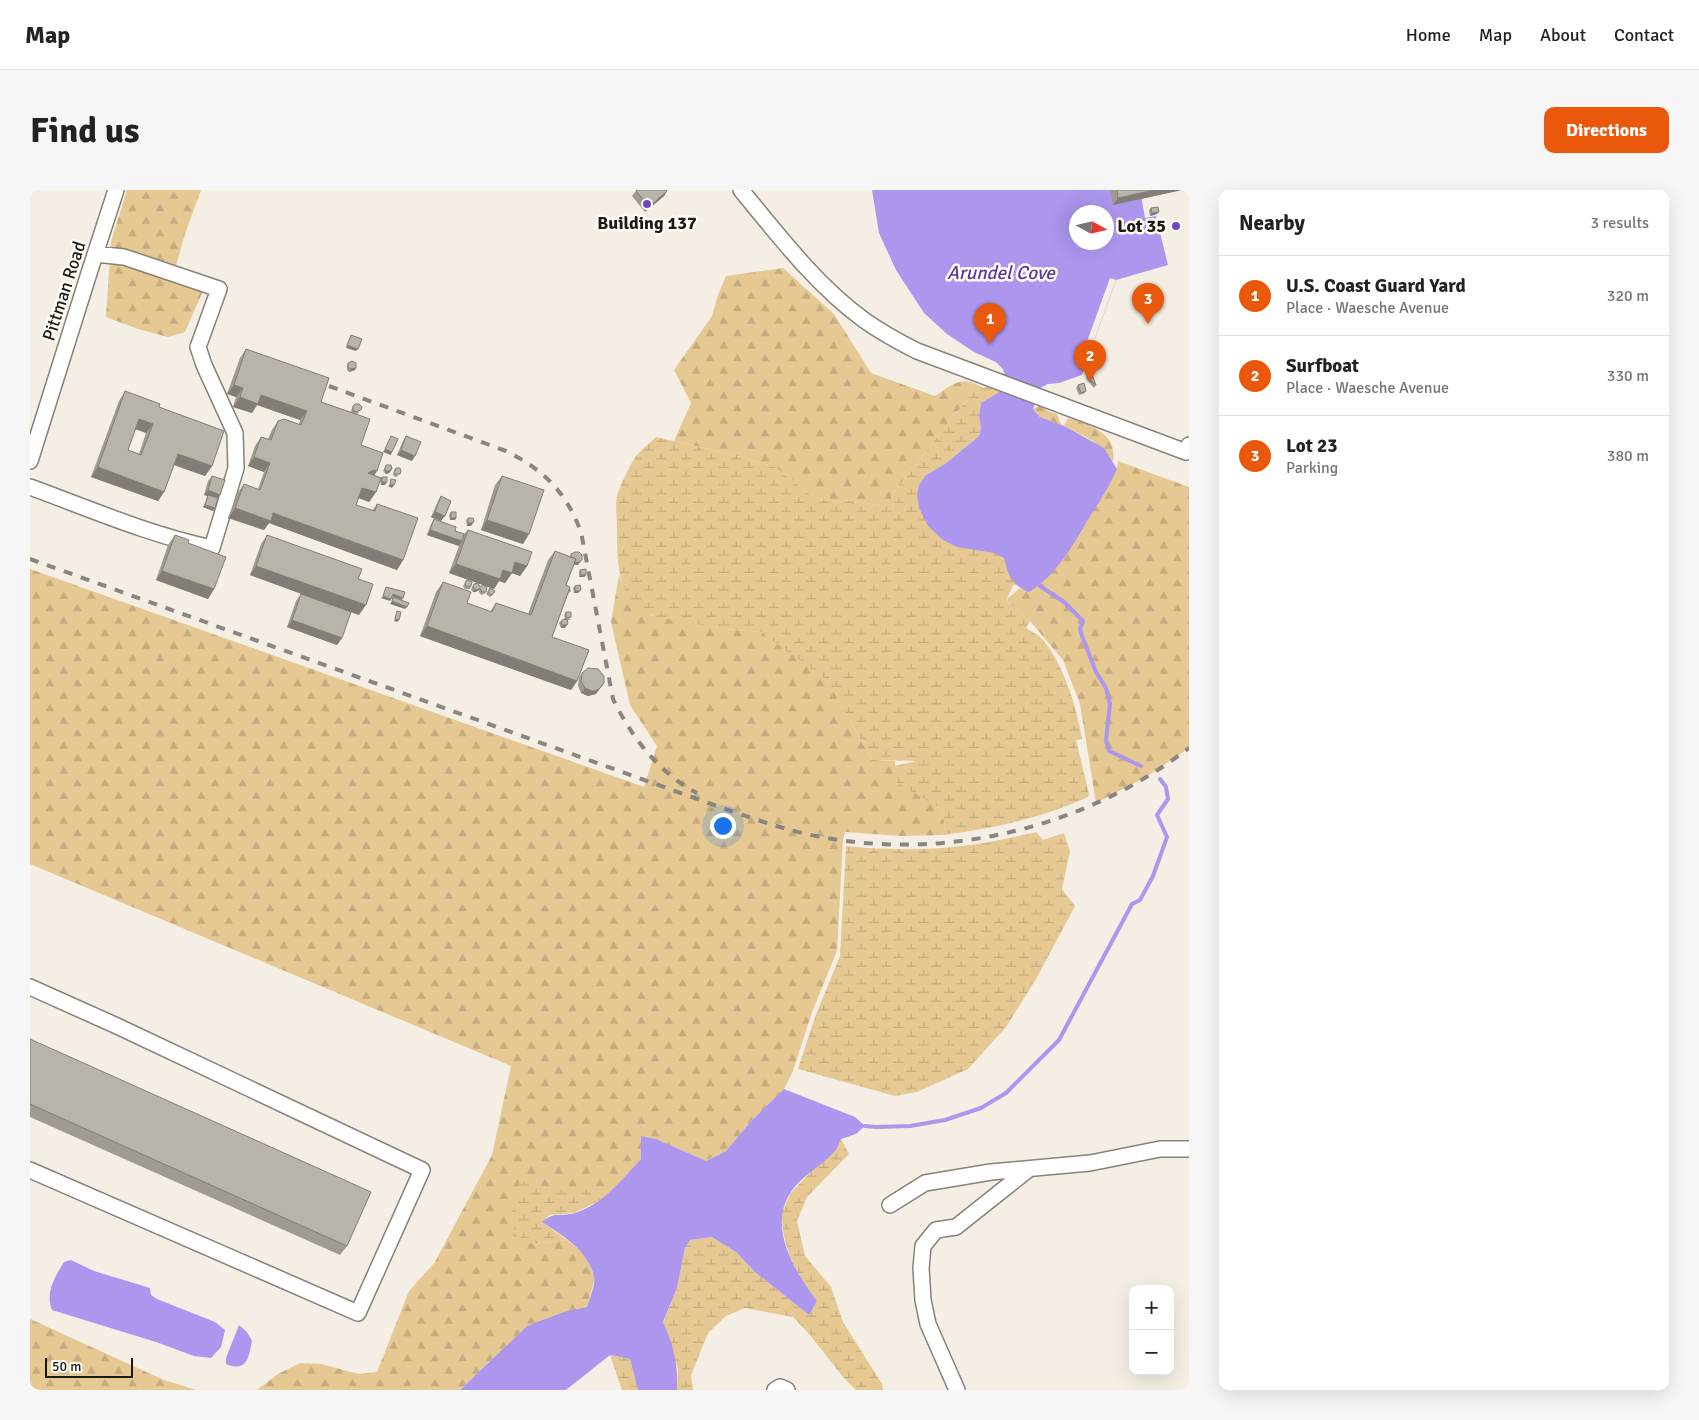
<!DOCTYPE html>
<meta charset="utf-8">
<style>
body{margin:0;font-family:Signika,sans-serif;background:#f6f6f6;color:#222}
.controls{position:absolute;right:15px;bottom:15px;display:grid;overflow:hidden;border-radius:10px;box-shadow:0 5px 20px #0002}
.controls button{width:45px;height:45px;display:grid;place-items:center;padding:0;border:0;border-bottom:1px solid #e0e0e0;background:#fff;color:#222;font:25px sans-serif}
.compass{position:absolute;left:1039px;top:15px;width:45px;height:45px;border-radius:50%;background:#fff;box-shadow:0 5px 20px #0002;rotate:98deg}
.scale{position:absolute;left:15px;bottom:12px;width:88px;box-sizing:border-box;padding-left:5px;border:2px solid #1c1a16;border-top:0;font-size:14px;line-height:18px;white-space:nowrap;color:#1c1a16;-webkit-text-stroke:4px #fffcf5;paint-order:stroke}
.you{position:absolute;left:692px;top:635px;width:18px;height:18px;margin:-12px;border:4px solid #fff;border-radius:50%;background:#1a73e8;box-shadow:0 0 0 8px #1a73e833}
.badge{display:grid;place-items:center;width:32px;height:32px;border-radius:50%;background:#ea580c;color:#fff;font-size:16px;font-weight:700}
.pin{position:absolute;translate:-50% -41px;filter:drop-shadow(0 1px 2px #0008)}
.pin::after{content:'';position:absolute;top:26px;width:18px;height:15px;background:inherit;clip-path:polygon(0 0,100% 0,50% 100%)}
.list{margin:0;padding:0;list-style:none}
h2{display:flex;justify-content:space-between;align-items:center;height:65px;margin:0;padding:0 20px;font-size:21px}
h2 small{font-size:16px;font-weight:400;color:#767676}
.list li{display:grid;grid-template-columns:32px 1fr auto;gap:15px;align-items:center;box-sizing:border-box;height:80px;padding:0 20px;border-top:1px solid #e0e0e0}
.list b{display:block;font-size:19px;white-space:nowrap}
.list p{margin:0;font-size:16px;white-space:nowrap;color:#767676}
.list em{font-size:16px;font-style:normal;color:#767676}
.map{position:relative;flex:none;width:1159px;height:1200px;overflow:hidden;border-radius:10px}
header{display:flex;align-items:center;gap:30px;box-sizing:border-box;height:70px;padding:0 25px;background:#fff;border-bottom:1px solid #e0e0e0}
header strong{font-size:24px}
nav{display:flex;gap:28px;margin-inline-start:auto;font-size:18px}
.intro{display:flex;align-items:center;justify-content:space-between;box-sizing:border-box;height:120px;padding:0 30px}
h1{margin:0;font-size:35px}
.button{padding:12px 22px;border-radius:10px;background:#ea580c;color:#fff;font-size:18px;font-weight:700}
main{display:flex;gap:30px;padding:0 30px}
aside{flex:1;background:#fff;border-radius:10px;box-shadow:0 5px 20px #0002}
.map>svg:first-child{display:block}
.forest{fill:url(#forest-firs)}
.wetland{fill:url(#wetland-marsh)}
.water{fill:#ac96ee;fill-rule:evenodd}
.pier{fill:#f4eee4}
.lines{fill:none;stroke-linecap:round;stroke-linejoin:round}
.stream{stroke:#ac96ee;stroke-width:4}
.minor-casing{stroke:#878279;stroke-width:18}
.minor{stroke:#fff;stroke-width:15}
.rail{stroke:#8a867f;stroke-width:4;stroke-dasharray:9 9;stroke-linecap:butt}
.wall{fill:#9f9b92;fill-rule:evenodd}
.shaded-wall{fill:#827e77}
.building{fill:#b9b4aa;stroke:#827e77;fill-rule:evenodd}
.poi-dot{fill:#6f47bf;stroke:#fffcf5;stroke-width:2}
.labels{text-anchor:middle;stroke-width:5;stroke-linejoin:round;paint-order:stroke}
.poi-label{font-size:18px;font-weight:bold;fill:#1c1a16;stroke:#fffcf5}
.street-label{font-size:18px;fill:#1c1a16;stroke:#fffcf5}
.water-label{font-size:19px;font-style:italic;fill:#5a389d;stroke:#fffcf5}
</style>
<header>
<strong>Map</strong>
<nav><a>Home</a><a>Map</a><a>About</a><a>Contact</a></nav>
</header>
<div class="intro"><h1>Find us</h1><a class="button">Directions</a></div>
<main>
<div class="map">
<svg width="1159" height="1200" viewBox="0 0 1159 1200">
<defs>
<pattern id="forest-firs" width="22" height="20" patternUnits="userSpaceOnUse" patternTransform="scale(1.25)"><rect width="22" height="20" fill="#e6c893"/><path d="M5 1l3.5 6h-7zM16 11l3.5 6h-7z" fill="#c5ab7e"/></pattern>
<pattern id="wetland-marsh" width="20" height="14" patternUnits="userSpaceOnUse" patternTransform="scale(1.25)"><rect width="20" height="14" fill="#e6c893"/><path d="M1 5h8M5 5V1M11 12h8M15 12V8" fill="none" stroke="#c5ab7e"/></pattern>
</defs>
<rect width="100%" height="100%" fill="#f4eee4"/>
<!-- forest -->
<path class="forest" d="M97 0H171L155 44 146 76 179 87 155 142 138 147 108 139 76 127 81 52Z
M753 78 804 124 841 183 905 206C918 198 928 187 943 193L939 207 861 306 864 318 824 311 786 309 745 277 704 265 644 251 661 213 644 180 682 126 688 105 696 86Z
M1013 214 1017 221 1027 224 1031 235 1010 227 1003 219Z
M1038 228C1060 235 1088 243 1083 272 1074 253 1051 245 1034 236Z
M1088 271 1159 297V558L1116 587 1066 613 1050 514 1033 470 1000 431 976 410 990 398 1000 402 1087 279Z
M0 379 614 597 627 556 600 515 581 432 589 385 594 398 620 425 695 439 731 442 771 470 798 491 842 570 865 571V576L893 607 912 619 915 638 912 645 872 646 815 642 813 650 807 761 782 822 763 881 754 899 722 930 696 961 675 971 626 949 611 946V969L575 1008 556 999H522L490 992 503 1054 537 1050 556 1066 565 1088 557 1117 497 1136 430 1200H227L248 1184 270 1173 291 1174 329 1184 347 1182 379 1101 405 1072 462 965 481 876 0 674Z
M0 1129 134 1190 166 1200H0Z"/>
<!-- wetland -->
<path class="wetland" d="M943 193 954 198 962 196 971 199 968 204 951 213 949 226 951 238 949 246 915 274 896 285 889 295 887 304 1019 231 1034 236 1074 258 1087 279 1049 345 1010 396 999 402 984 394 976 410 1000 431 996 438C1000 441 1005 443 1009 446 1031 466 1048 520 1052 549L1046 550 1059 604 1058 607C1012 628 962 639 912 645L915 638 912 619 867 593 865 576 886 571 842 570 798 491 731 442 695 439 627 427C586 416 587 371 587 337 587 328 585 316 587 307 588 300 602 270 607 265 612 259 620 253 626 247L704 265 745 277 786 309 824 311 864 318 861 306 939 207Z
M1006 642 1013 650 1034 643 1040 661 1032 699 1045 716 1006 789 976 837 938 879 887 902 865 906 768 879 785 827 810 766 816 656C885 663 939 659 1006 642Z
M811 949 819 964 777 1007 767 1031 775 1066 801 1097 813 1132 852 1194 853 1200H826L813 1187 780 1145 763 1127 715 1118 696 1126 678 1143 661 1185 663 1200H647L648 1179 633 1133 647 1098 655 1058 660 1050 682 1047 706 1062 725 1082 779 1125 787 1111 774 1094 760 1067 754 1046 751 1025 760 1004 785 977 804 962Z
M490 991 522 999H556L575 1008 544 1023 519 1025 512 1032 537 1050 503 1054 485 1045 482 1019Z
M580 1165 600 1169 608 1200H592Z"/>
<!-- water -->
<path class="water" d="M842 0H1110L1115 28 1126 26 1138 75 1086 90 1052 185 1029 193 1018 194 1010 198 1003 219 1010 227 1034 236 1074 258 1087 279C1080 295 1070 311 1060 326 1044 354 1027 385 999 402 981 394 979 387 974 368L964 363 927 357 913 350 898 336 889 318 887 304 889 295 896 285 915 274 949 246 951 238 949 226 951 213 968 203 973 197 975 186 973 179 966 172 944 162 917 144 894 123 866 80 849 43ZM1046 22H1076V52H1046Z
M754 899 825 927 835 936 826 944 811 949C809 953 807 959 804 962 791 977 772 985 761 1002 737 1037 765 1082 787 1111L779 1125 725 1082 706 1062 682 1047 660 1050 655 1058 647 1098 633 1132C644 1157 648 1173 647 1200H608L600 1169 580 1165 536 1200H430L497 1136 534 1122 557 1117C559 1109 566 1095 564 1087 559 1061 532 1045 512 1032 524 1021 532 1027 545 1023 575 1013 590 991 611 969V946L626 949 676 971 696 961 722 930Z
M41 1070 64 1081 120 1098 121 1105 127 1109 185 1132 195 1140 191 1157 181 1168 164 1166 126 1152 22 1120C15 1102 25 1087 34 1072Z
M209 1135 217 1142 222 1151C219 1167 217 1183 196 1174V1168Z"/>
<!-- pier -->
<path class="pier" d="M1080 88 1086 90 1057 170 1051 168Z"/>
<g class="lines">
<!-- stream -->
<path class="stream" d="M1010 396 1034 412 1053 431 1050 439 1052 446 1066 482 1076 498 1080 514 1076 550 1079 561 1111 576
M835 936 846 937 880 936 915 930 951 918 976 903 1029 850 1102 714 1110 710 1123 686 1137 647 1127 625 1138 609 1136 597 1130 589"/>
<!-- minor casing -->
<g class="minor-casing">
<path id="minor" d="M711 0C749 46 786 95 834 130 851 142 869 152 887 161L1156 262 1159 255
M0 271 60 80 86 0
M0 297C60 319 120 345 182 358L206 278 205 243 174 175 168 157 189 99 94 67 65 64
M0 797 87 836 392 980 328 1123 0 980
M860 1015 895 993 961 982 1060 973 1130 959H1159
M745 1200 750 1197 757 1200
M927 1200 898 1134 893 1110 891 1078 893 1056 906 1040 926 1037 999 979"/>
</g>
<!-- minor -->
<use href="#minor" class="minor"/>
<!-- rail -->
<path class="rail" d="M299 196 476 261C514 280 536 302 551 342L583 509C602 548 629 583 667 603
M0 369 695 619C725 629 755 640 786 646 915 672 1055 638 1159 558"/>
</g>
<!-- wall -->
<path class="wall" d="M1080 0H1152L1083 15Z
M606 1H637L634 6 615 22 602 6Z
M1121 18 1127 24 1120 26 1119 20Z
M216 159 291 212 321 222 322 218 323 216 329 223 326 224 331 255 344 285 351 288 352 287 355 295H351L350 290 346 302 339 312 329 308 326 315 342 321 347 314 373 370 367 380 239 333 234 340 198 328 207 304 214 294 228 299 234 282 218 276 225 256 231 247 238 249 242 240 248 231 269 234 270 230 227 215 222 223 203 217 206 207 197 204 210 168Z
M318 173 325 180 319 182 317 180V176Z
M1057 183 1066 195 1064 198 1057 190 1056 185Z
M1048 195 1056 201 1055 203 1049 205 1046 198Z
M95 201 129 217 182 276 175 286 144 275 134 302 128 311 61 287 89 211ZM105 239 116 243 109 264 98 260Z
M376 246 382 271 367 265 373 251Z
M356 275 362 279 360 282 357 284 355 283 353 281Z
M366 278 368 286 365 287 363 285 364 280Z
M182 286 190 305 188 308 185 318 183 321 173 317 178 306 174 305 178 291Z
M472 286 499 344 493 354 451 340 465 295Z
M411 306V331L401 327 408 311Z
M421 322 426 328 425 330H420L419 325Z
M438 328 441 336H437L436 330Z
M404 329 425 341 434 344 438 340 497 376 490 386 482 383 475 393 469 391 464 399 448 393 450 397 456 402 454 404 451 405 448 400 446 402H443L441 400 442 397 444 394 448 393 419 383 429 356 397 345 401 334Z
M145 345 158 353 184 399 178 409 126 390 138 355Z
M237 345 328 389 329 425 220 385 231 354Z
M525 361 540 367 541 364 552 370 548 375H543L536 395 540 398 541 401 538 404 522 447 547 491 541 500 390 446 406 402 413 392 437 413 460 422 466 413 498 424 518 370Z
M550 380 556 385 554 387H549V382Z
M437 390 441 396 440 399H436L434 398 433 396Z
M545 396 548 403H544L543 398Z
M460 398 463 405 460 407 456 404Z
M271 404 312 448 307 455 257 437 266 411Z
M536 422 540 430H537L535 438H531L529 433 531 431 535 429 534 425Z
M552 483 566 504 558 506 551 503 548 496 549 488Z
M0 849 317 1056 310 1065 0 927Z"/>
<!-- shaded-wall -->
<path class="shaded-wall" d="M1124 0H1152L1083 15 1088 8Z
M637 1 634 6 615 22 619 17Z
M1129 22 1127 24 1120 26 1122 23Z
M317 155 328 159 326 161 316 158Z
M326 178 325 180 319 182 321 179Z
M204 195 213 198 206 207 197 204Z
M231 205 277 221 270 230 227 215 222 223 203 217 210 207Z
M109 229 123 234 116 243 103 238Z
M355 259 362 262 361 265 353 262Z
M371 260 385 266 382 271 367 265Z
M148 264 182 276 175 286 141 274Z
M224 267 240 273 234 282 218 276Z
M68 277 134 302 128 311 61 287Z
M362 279 360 282 357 284 355 283 356 281Z
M344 280 347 281 341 291 338 283Z
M352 292H357L355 295H351Z
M360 294 364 295 362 298 358 296Z
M332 298 346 302 339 312 326 307Z
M178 300 190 305 187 310 174 305Z
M175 315 185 318 183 321 173 317Z
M205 318 243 323 373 370 367 380 239 333 234 340 198 328Z
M405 322 415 326 411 331 401 327Z
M421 328H426L425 330H420Z
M457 330 499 344 493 354 451 340Z
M438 333H443L441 336H437Z
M400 340 432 351 429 356 397 345Z
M485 372 497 376 490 386 479 382Z
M549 372 548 375H542L544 373Z
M426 374 473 380 482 383 475 393 469 391 464 399 419 383Z
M226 376 336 415 329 425 220 385Z
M132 381 184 399 178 409 126 390Z
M551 385H556L554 387H549Z
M450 398 446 402H443L444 399Z
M545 401H550L548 403H544Z
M363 404 373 408 372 410 361 406Z
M353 406 361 409 360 411 351 408Z
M362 411 377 417 375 419 360 414Z
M365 429 369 430 367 432 364 431Z
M262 430 312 448 307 455 257 437Z
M532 435H537L535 438H531Z
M397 436 547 491 541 500 390 446Z
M574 493 566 504 558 506 551 503 555 498Z"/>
<!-- building -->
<path class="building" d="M607 0H636L637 1 619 17 606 1Z
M1087 0H1124L1088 8Z
M1128 17 1129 22 1122 23 1121 18Z
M321 145 332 149 328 159 317 155Z
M216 159 299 188 291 212 340 229 331 255 353 263 347 281 344 280 338 283 351 288 346 302 332 298 326 315 345 321 347 314 388 328 373 370 243 323 241 331 205 318 214 294 230 300 240 273 224 267 231 247 241 250 248 231 254 229 271 235 277 221 231 205 228 214 210 207 213 198 204 195Z
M322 171 326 173V178L321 179 318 177V173Z
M1057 183 1062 185 1066 195 1058 188Z
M1054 193 1056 201 1051 203 1048 195Z
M95 201 130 214 129 217 194 241 182 276 148 264 134 302 68 277ZM109 229 123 234 111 265 98 260Z
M325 214H329L332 217 331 220 325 222 323 220V216Z
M361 246 368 249 362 262 355 259Z
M376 246 391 252 385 266 371 260Z
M356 275H361L362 279 359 281H356L355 279Z
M366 278H370L371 281 370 284H366L364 283Z
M182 286 195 290 190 305 178 300Z
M472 286 514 300 499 344 457 330Z
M352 287H357V292H352Z
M361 289 366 290 364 295 360 294Z
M178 305 188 308 185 318 175 315Z
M411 306 421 311 415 326 405 322Z
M421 322H426V328H421Z
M438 328H443L444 331 443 333H438Z
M404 329 426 337 425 341 434 344 432 351 400 340Z
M438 340 502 362 497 376 485 372 482 383 473 380 470 389 426 374Z
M145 345 159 350 158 353 196 367 184 399 132 381Z
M237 345 332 379 328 389 343 394 336 415 226 376Z
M525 361 546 369 536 395 540 397 522 447 559 460 547 491 397 436 413 392 441 402 437 413 462 422 466 413 501 425Z
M545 362H549L552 365V370L549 372 544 373 546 369 541 367V364Z
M556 379V385H551L550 380Z
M437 390 442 392 441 396 438 397 436 396 435 393Z
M448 393 450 397 453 395 457 397 456 402H452L450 398 448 400 444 399 443 397 444 394Z
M550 395 551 399 550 401H545V396Z
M356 397 375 402 373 408 363 404 361 409 353 406Z
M460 398 465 401 464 403 461 405 458 402Z
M271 404 321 422 312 448 262 430Z
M363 407 379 413 377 417 362 411Z
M367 421 371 422 369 430 365 429Z
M536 422H541V427L536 428Z
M534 429 537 430 538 433 537 435H532L531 431Z
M558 478 568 479 574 486V493L569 499 565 501H562L555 498 551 491 552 483Z
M0 849 341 1002 317 1056 0 914Z"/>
<!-- markers -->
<g class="poi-dot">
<circle cx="617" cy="14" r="5"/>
<circle cx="1146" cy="36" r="5"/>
</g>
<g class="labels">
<!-- poi labels -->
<g class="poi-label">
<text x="617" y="39">Building 137</text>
<text x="1136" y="42" text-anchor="end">Lot 35</text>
</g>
<!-- street labels -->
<g class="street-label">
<text transform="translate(34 101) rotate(-72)" y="6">Pittman Road</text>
</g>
<!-- water labels -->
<g class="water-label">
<text x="971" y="89">Arundel Cove</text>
</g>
</g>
</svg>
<div class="controls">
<button>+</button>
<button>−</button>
</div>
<svg class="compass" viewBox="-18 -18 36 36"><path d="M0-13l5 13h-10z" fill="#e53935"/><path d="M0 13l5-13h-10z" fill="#767676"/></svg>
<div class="scale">50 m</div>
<div class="you"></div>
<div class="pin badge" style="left:960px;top:154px">1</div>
<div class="pin badge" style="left:1060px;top:191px">2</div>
<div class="pin badge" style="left:1118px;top:134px">3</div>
</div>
<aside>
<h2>Nearby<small>3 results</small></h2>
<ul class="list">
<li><span class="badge">1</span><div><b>U.S. Coast Guard Yard</b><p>Place · Waesche Avenue</p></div><em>320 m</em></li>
<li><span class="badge">2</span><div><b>Surfboat</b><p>Place · Waesche Avenue</p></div><em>330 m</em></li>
<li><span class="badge">3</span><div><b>Lot 23</b><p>Parking</p></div><em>380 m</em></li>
</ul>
</aside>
</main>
